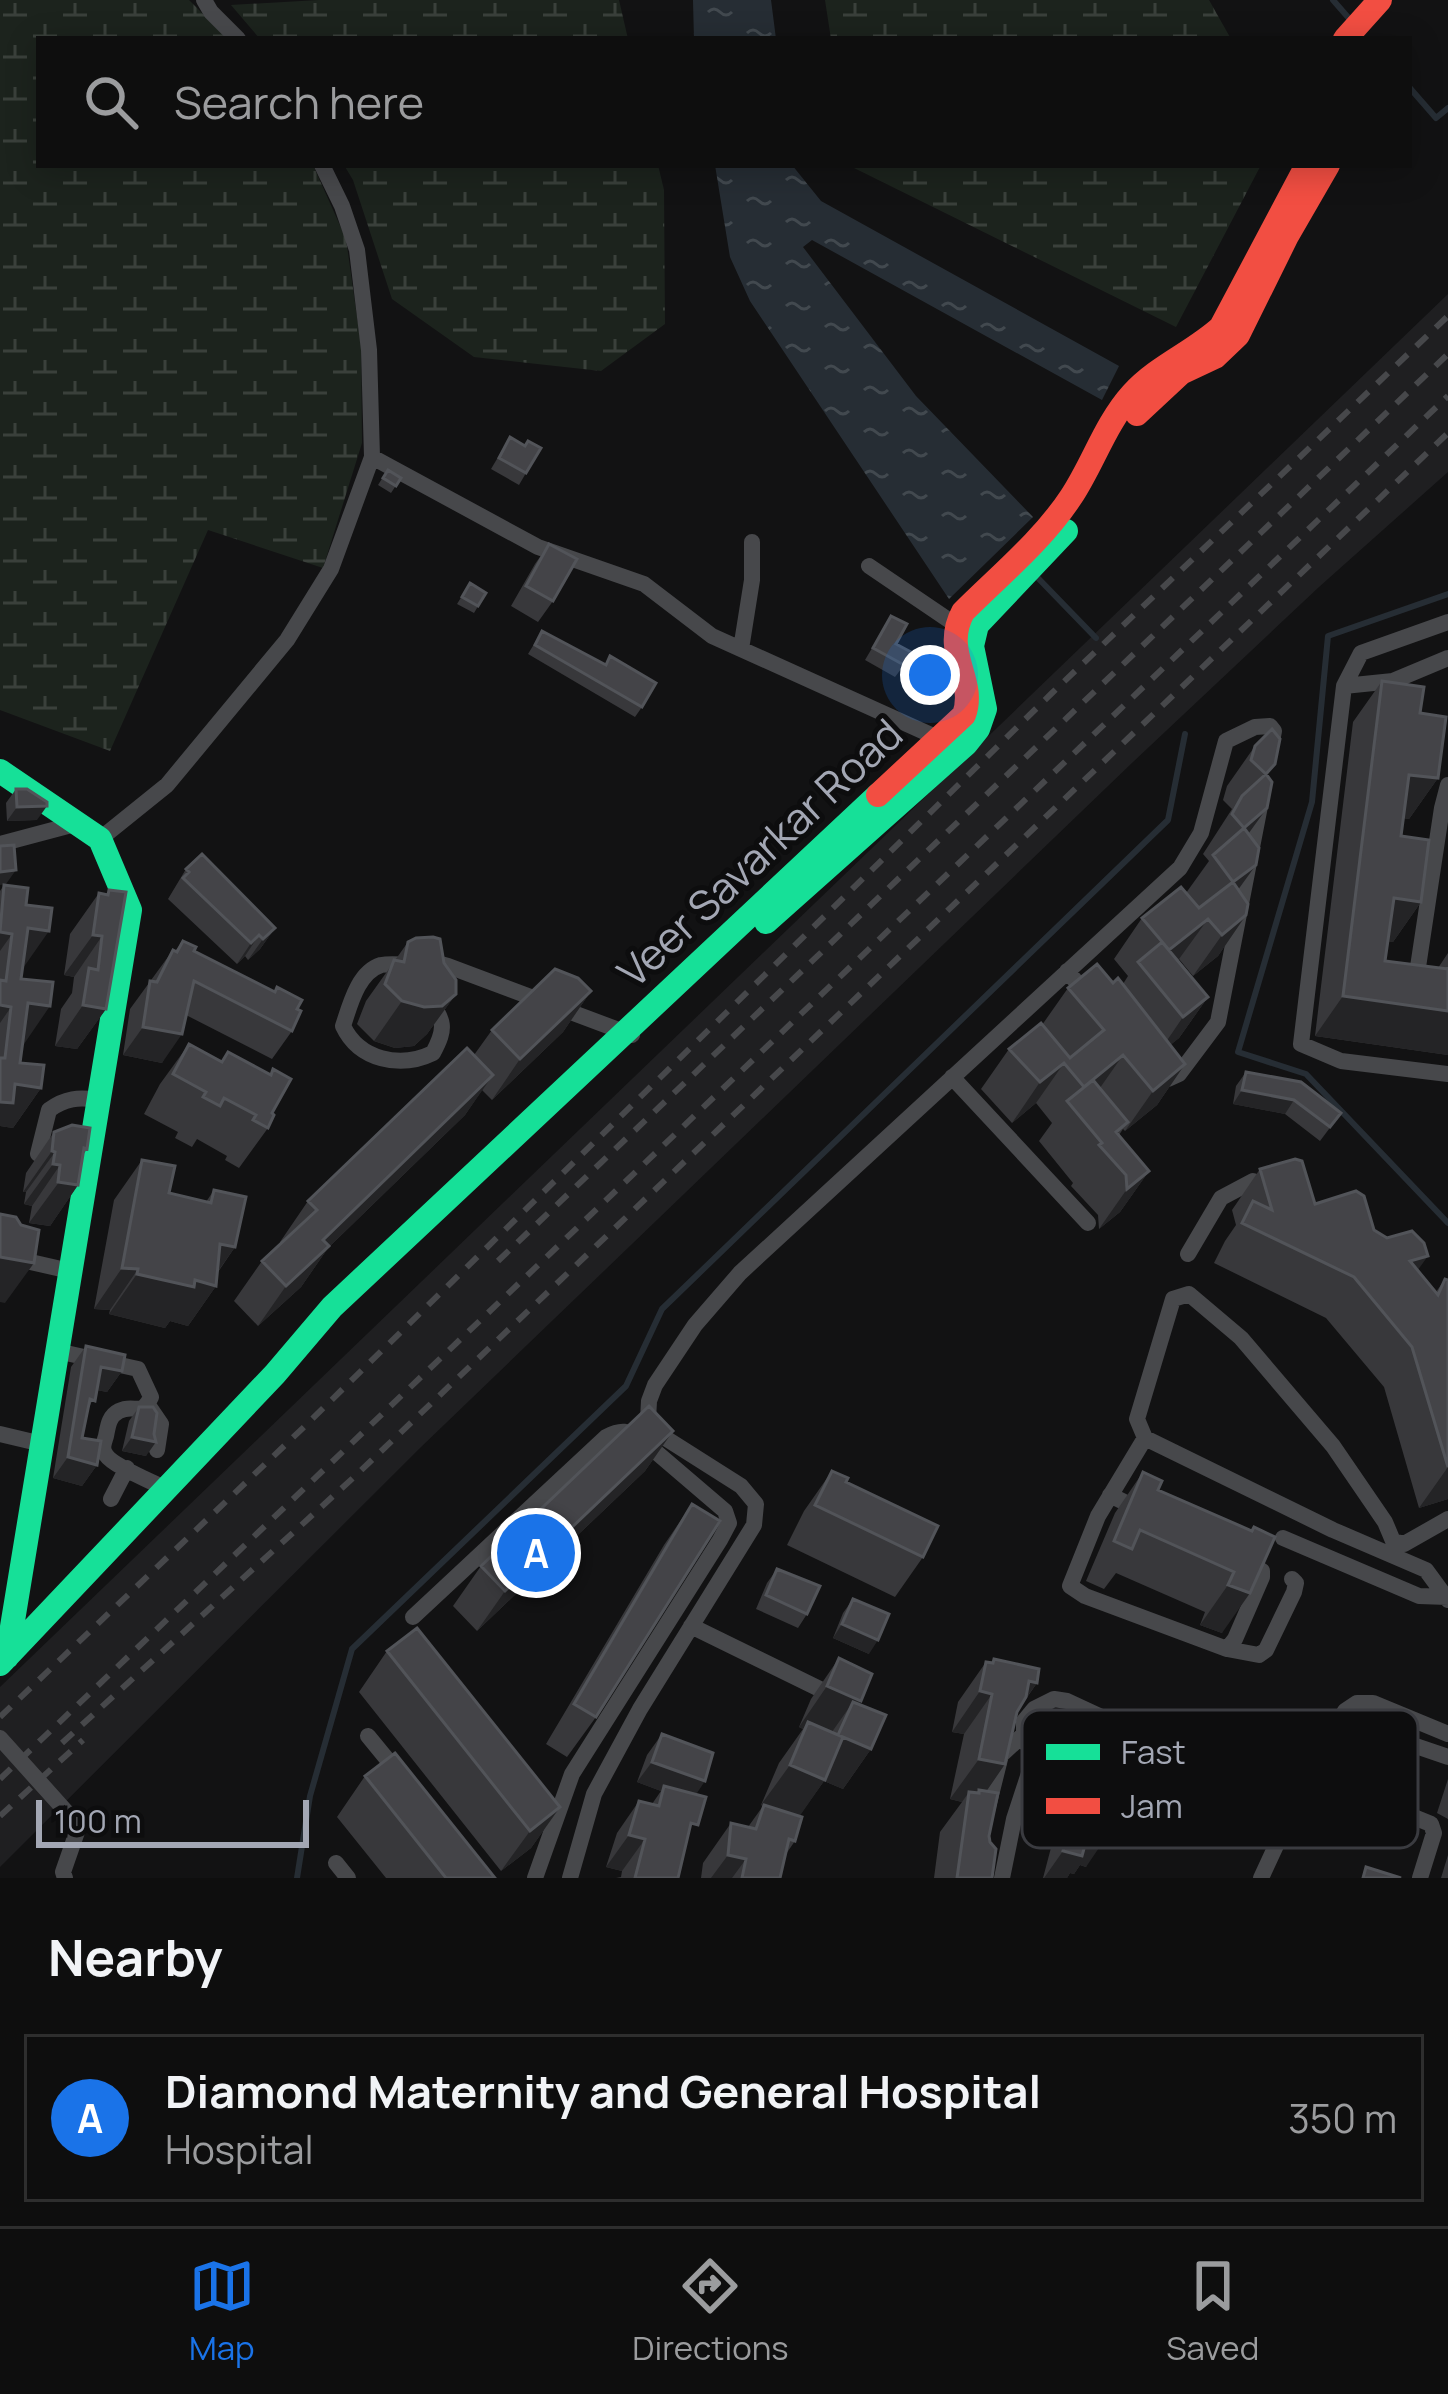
<!DOCTYPE html>
<style>
body{margin:0;font-family:Manrope,sans-serif;background:#1c1c1c;color:#f1f3f6}
.scale{position:absolute;left:36px;bottom:30px;width:273px;box-sizing:border-box;padding-left:12px;border:6px solid #a3a7b4;border-top:0;font-size:33px;line-height:42px;white-space:nowrap;color:#a3a7b4;-webkit-text-stroke:9px #0d0d0e;paint-order:stroke}
.you{position:absolute;left:930px;top:675px;width:42px;height:42px;margin:-30px;border:9px solid #fff;border-radius:50%;background:#1a73e8;box-shadow:0 0 0 18px #1a73e833}
.badge{display:grid;place-items:center;width:78px;height:78px;border-radius:50%;background:#1a73e8;color:#fff;font-size:39px;font-weight:700}
.pin{position:absolute;translate:-50% -50%;border:6px solid #fff;box-shadow:0 3px 12px #0006}
.list{margin:0;padding:0;list-style:none}
h2{display:flex;justify-content:space-between;align-items:center;height:156px;margin:0;padding:0 48px;font-size:51px}
h2 small{font-size:39px;font-weight:400;color:#9b9c9e}
.list li{display:grid;grid-template-columns:78px 1fr auto;gap:36px;align-items:center;box-sizing:border-box;height:168px;margin:0 24px 24px;padding:0 24px;border:3px solid #2e2e2e;border-radius:0px}
.list b{display:block;font-size:45px;white-space:nowrap}
.list p{margin:0;font-size:39px;white-space:nowrap;color:#9b9c9e}
.list em{font-size:39px;font-style:normal;color:#9b9c9e}
.icon{flex:none;width:66px;height:66px;fill:none;stroke:currentColor;stroke-width:2;stroke-linecap:round;stroke-linejoin:round}
.map{position:relative;flex:none;width:1448px;height:1878px;overflow:hidden}
.search{position:absolute;background:#0e0e0e;box-shadow:0 6px 30px #0003;left:36px;right:36px;top:36px;height:132px;display:flex;align-items:center;gap:30px;box-sizing:border-box;padding:0 42px;border-radius:0px;color:#9b9c9e;font-size:45px}
.sheet{height:348px;background:#0e0e0e}
nav{display:flex;justify-content:space-around;align-items:center;box-sizing:border-box;height:168px;border-top:3px solid #2e2e2e;background:#0e0e0e;font-size:33px;color:#9b9c9e}
nav a{display:grid;justify-items:center;gap:6px}
nav .on{color:#1a73e8}
.map>svg:first-child{display:block}
.built{fill:#1f1f21}
.wetland{fill:url(#wetland-marsh)}
.water{fill:url(#water-ripples)}
.lines{fill:none;stroke-linecap:round;stroke-linejoin:round}
.stream{stroke:#262d34;stroke-width:6}
.street{stroke:#47484b;stroke-width:16}
.fast{stroke:#16e098;stroke-width:24}
.jam{stroke:#f24e42;stroke-width:24}
.rail{stroke:#47484b;stroke-width:6;stroke-dasharray:15 12;stroke-linecap:butt}
.street-bridge{stroke:#47484b;stroke-width:16}
.wall{fill:#38383b}
.shaded-wall{fill:#242426}
.building{fill:#444448;stroke:#525459;stroke-width:3}
.labels{text-anchor:middle;stroke-width:10;stroke-linejoin:round;paint-order:stroke}
.street-label{font-size:42px;fill:#a3a7b4;stroke:#0d0d0e}
.key{fill:#0d0d0e;stroke:#3a3b40;stroke-width:3}
.key-label{font-size:33px;fill:#a3a7b4}
</style>
<div class="map">
<svg width="1448" height="1878" viewBox="0 0 1448 1878">
<defs>
<pattern id="wetland-marsh" width="20" height="14" patternUnits="userSpaceOnUse" patternTransform="scale(3)"><rect width="20" height="14" fill="#1c231d"/><path d="M1 5h8M5 5V1M11 12h8M15 12V8" fill="none" stroke="#3a403b"/></pattern>
<pattern id="water-ripples" width="26" height="14" patternUnits="userSpaceOnUse" patternTransform="scale(3)"><rect width="26" height="14" fill="#262d34"/><path d="M2 4q2-2 4 0t4 0M15 11q2-2 4 0t4 0" fill="none" stroke="#42494f"/></pattern>
</defs>
<rect width="100%" height="100%" fill="#121213"/>
<!-- built -->
<path class="built" d="M1448 294V472L1319 587 1133 762 420 1448 0 1867V1687Z"/>
<!-- wetland -->
<path class="wetland" d="M0 0H189L228 39H39V165H313L346 239 361 345 362 443 323 568 208 530 110 751 0 710Z
M319 0H619L628 39H260L231 5Z
M825 0H1209L1231 39H831Z
M344 165H658L664 190 665 324 601 371 474 357 392 299 353 180Z
M848 165H1261L1176 327Z"/>
<!-- water -->
<path class="water" d="M693 0H771L776 39H694Z
M715 165H792L821 201 1119 366 1102 400 812 240 803 247 916 396 1033 517 949 599 750 301 730 257Z"/>
<g class="lines">
<!-- stream -->
<path class="stream" d="M1333 0 1353 23
M1409 87 1436 118 1448 108
M1036 576 1096 638
M1448 594 1328 636 1312 802 1238 1052 1306 1074 1448 1223
M297 1878 310 1796 352 1649 626 1386 662 1309 1168 820 1185 734"/>
<!-- street -->
<path class="street" d="M204 0 211 12 238 39
M372 457 538 547 644 584 712 636 940 739
M869 566 956 625
M1448 622 1361 653 1344 686 1301 1044 1341 1061 1448 1074
M741 649 752 580V542
M1344 686 1393 681 1448 658
M1448 785 1442 808 1418 967 1423 977 1432 980 1448 979
M100 839 167 785 287 640 331 569 372 457 369 350 357 250 342 206 322 165
M0 844 79 823
M413 965C404 965 391 963 381 965 358 972 350 1005 343 1026 359 1060 400 1069 433 1053 447 1027 444 1021 428 998
M427 969 437 963 448 966 632 1035
M1067 971 1089 997
M952 1077 1088 1223
M1160 1079H1168L1179 1074 1218 1022 1261 801
M38 1154 49 1110C65 1098 79 1097 98 1100
M1188 1254 1221 1198 1253 1181 1268 1186
M0 1255 70 1271
M57 1351 138 1369 151 1397C141 1418 135 1403 119 1411 109 1416 108 1426 106 1436 104 1443 101 1448 106 1455 113 1466 153 1482 166 1489
M148 1405 161 1424 157 1450
M0 1434 42 1444
M1145 1438 1098 1516 1070 1586 1085 1596 1227 1649 1235 1639 1262 1577V1571L1245 1561
M1110 1495 1140 1510
M111 1499 127 1468
M1448 1519 1404 1544 1393 1541 1385 1522 1333 1446 1241 1338 1189 1294 1173 1299 1137 1419 1145 1438 1333 1530 1426 1570 1448 1600
M1283 1538 1419 1596 1448 1597
M413 1617 606 1437C621 1429 628 1430 642 1440L725 1511 729 1523 720 1540 572 1774 535 1878
M691 1626 836 1697
M1227 1649 1259 1655 1266 1650 1294 1592 1296 1583 1292 1579
M1414 1720 1390 1800 1394 1809 1431 1824 1434 1833 1420 1878
M368 1736 400 1775
M1407 1743 1448 1757
M987 1811 1001 1755 1024 1734
M336 1863 348 1878
M65 1878 63 1872 79 1826
M570 1878 594 1794 640 1709 754 1525 756 1504 741 1486 659 1434 648 1420 649 1401 655 1385 695 1325 740 1273 1180 868 1201 833 1226 741 1255 727 1270 726 1274 731 1270 752
M1002 1878 1014 1819 1033 1761 1024 1734V1721L1034 1709 1054 1699 1067 1701 1293 1806
M1261 1878 1311 1770 1345 1711 1357 1703H1373L1448 1734"/>
<!-- fast -->
<path class="fast" d="M0 771 100 839 130 910 7 1657
M766 922 966 744 978 729 985 709 972 646 977 625 1066 531
M0 1664 275 1374 332 1307 878 795"/>
<!-- jam -->
<path class="jam" d="M1345 39 1380 0
M1137 414 1181 373 1215 357 1238 335 1287 236 1328 165
M878 795 964 715C977 679 941 653 963 612 1000 575 1042 541 1071 497 1093 464 1105 424 1132 394 1157 366 1194 352 1221 327L1307 165"/>
<!-- rail -->
<path class="rail" d="M498 1261 1448 354
M0 1717 305 1426 1052 693 1448 316
M62 1743 353 1478 1448 433
M0 1779 1448 396
M0 1816 83 1740"/>
<!-- street-bridge -->
<path class="street-bridge" d="M0 1738 79 1826"/>
</g>
<!-- wall -->
<path class="wall" d="M510 437 526 473 519 485 491 469Z
M383 477 401 478 391 493 378 485Z
M549 544 553 601 538 622 511 606 535 564Z
M470 583 486 593 474 613 457 604Z
M891 616 896 644 904 665 895 677 865 660Z
M542 631 605 664 610 656 642 707 635 717 528 654Z
M1382 681 1420 713 1438 778 1409 819 1403 818 1401 836 1421 902 1393 942 1388 941 1385 961 1438 968 1448 953V1055L1315 1036 1353 722Z
M1255 746 1267 775 1248 834 1238 890 1246 915 1218 956 1193 976 1179 959 1178 961 1208 997 1179 1038 1170 1045 1185 1064 1157 1105 1125 1131 1123 1129 1119 1135 1149 1171 1120 1212 1099 1229 1098 1215 1071 1186 1073 1183 1039 1141 1052 1123 1036 1103 1012 1123 981 1089 1009 1049 1042 1025 1068 988 1113 983 1123 984 1128 976 1114 959 1142 918 1186 893 1209 861 1203 854 1232 809 1223 800 1227 786Z
M16 789 37 820 7 821 6 803Z
M186 869 275 928 260 949 248 960 245 956 237 964 168 899Z
M4 885 26 905 21 979 23 1046 20 1063 41 1088 13 1128 0 1126V891Z
M109 890 106 1009 77 1049 55 1046 61 1009 72 993 74 977 64 975 70 934 99 893 106 894Z
M183 941 194 951 297 1009 292 1031 272 1059 186 1015 162 1063 123 1055 130 1009 173 950 175 951Z
M408 942 444 963 456 994 427 1034 414 1046 395 1048 374 1041 357 1024 366 1001Z
M591 991 563 1032 492 1100 482 1090 465 1115 328 1248 301 1287 258 1326 234 1301 262 1261 281 1243 280 1242 308 1201 474 1055 492 1030Z
M189 1044 221 1061 228 1052 272 1113 268 1128 239 1168 225 1160 227 1156 197 1139 192 1147 175 1138 178 1132 144 1114 160 1084Z
M1246 1072 1341 1113 1320 1141 1285 1114 1233 1104 1236 1086Z
M54 1132 83 1155 78 1185 50 1226 29 1223 32 1206 24 1204 26 1192H23L26 1173Z
M142 1160 169 1193 206 1202 214 1190 235 1247 218 1272 216 1286 188 1326 170 1321 165 1328 109 1314 110 1310 94 1309 114 1200Z
M1260 1169 1315 1204 1374 1230 1418 1270 1436 1292 1445 1279 1448 1280V1499L1419 1508 1384 1387 1326 1318 1214 1263 1225 1241 1236 1225 1232 1210Z
M86 1346 122 1371 107 1392 97 1390 87 1412 82 1438 97 1465 82 1486 53 1478 71 1367Z
M139 1407 154 1434 146 1456 122 1451 129 1421Z
M673 1431 645 1471 477 1631 453 1606 481 1566Z
M832 1471 923 1557 895 1597 787 1545 804 1511Z
M1143 1472 1158 1490 1251 1531 1222 1633 1200 1625 1205 1612 1116 1573 1104 1589 1086 1581 1115 1513Z
M692 1504 596 1717 567 1757 546 1744 664 1545Z
M777 1569 807 1614 798 1628 756 1609 767 1583Z
M853 1599 869 1654 833 1638 843 1613Z
M387 1651 560 1807 531 1848 501 1871 359 1692Z
M839 1658 861 1701 859 1704 871 1749 843 1789 824 1781 799 1816 795 1841 786 1854 780 1878H701L703 1863 731 1823 748 1827 763 1806 761 1805 779 1763 803 1729 799 1727 811 1699Z
M994 1659 1037 1683 1017 1712 1005 1764 986 1791 992 1878H934L940 1832 962 1802 950 1799 964 1734 952 1732 958 1702 986 1662 991 1663Z
M1121 1716 1141 1803 1116 1794 1086 1867 1080 1865 1074 1874 1070 1873 1067 1878H1043L1062 1806 1059 1805 1075 1755 1094 1728 1115 1723Z
M662 1734 696 1795 678 1878H616L621 1877 622 1871 606 1867 617 1833 639 1801 652 1804 661 1791 637 1782 647 1755Z
M365 1776 495 1878H386L337 1817Z
M1448 1779V1819L1437 1813Z
M1448 1855V1878H1441Z"/>
<!-- shaded-wall -->
<path class="shaded-wall" d="M1409 775 1438 778 1409 819 1381 815Z
M47 806 37 820 7 821 17 807Z
M1267 808 1238 848 1244 828Z
M1256 865 1227 905 1208 919 1179 959 1153 981 1169 950 1233 882Z
M16 870 6 884 0 885V872Z
M1394 898 1421 902 1393 942 1365 938Z
M1246 915 1218 956 1193 976 1222 935Z
M28 928 49 931 21 971Z
M275 928 260 949 248 960 263 939Z
M0 932 12 934 0 951Z
M93 935 102 936 74 977 64 975Z
M259 935 245 956 237 964 251 943Z
M591 991 563 1032 492 1100 520 1059Z
M456 994 427 1034 414 1046 395 1048 374 1041 402 1001Z
M1343 996 1448 1011V1055L1315 1036Z
M1208 997 1179 1038 1155 1058 1183 1017Z
M28 1003 50 1006 22 1047Z
M0 1005 11 1007 0 1023Z
M83 1005 106 1009 77 1049 55 1046Z
M143 1027 182 1034 162 1063 123 1055Z
M1123 1055 1095 1095 1084 1087Z
M1064 1063 1036 1103 1012 1123 1040 1082Z
M1185 1064 1157 1105 1125 1131 1153 1091Z
M493 1075 465 1115 328 1248 301 1287 258 1326 286 1286 323 1240Z
M15 1084 41 1088 13 1128 0 1126V1102Z
M1242 1090 1294 1100 1285 1114 1233 1104Z
M84 1148 87 1149 63 1183 78 1185 50 1226 29 1223Z
M52 1151 55 1152 26 1192H23Z
M53 1164 60 1165 32 1206 24 1204Z
M1149 1171 1120 1212 1099 1229 1127 1189Z
M220 1244 235 1247 209 1284 216 1286 188 1326 170 1321 165 1328 109 1314 137 1274Z
M1428 1256 1399 1296 1410 1261Z
M0 1257 34 1263 5 1303 0 1302Z
M122 1268 138 1269 110 1310 94 1309Z
M101 1367 122 1371 107 1392 86 1388Z
M673 1431 645 1471 477 1631 505 1591Z
M132 1437 156 1442 146 1456 122 1451Z
M68 1457 97 1465 82 1486 53 1478Z
M1448 1467V1499L1419 1508Z
M1228 1585 1250 1593 1222 1633 1200 1625Z
M842 1624 878 1640 869 1654 833 1638Z
M1029 1681 1037 1683 1008 1723Z
M827 1686 861 1701 839 1732 853 1702 827 1739 808 1722 803 1729 799 1727Z
M980 1691 992 1694 964 1734 952 1732Z
M838 1735 871 1749 843 1789 824 1781 797 1820 761 1805 790 1765Z
M979 1759 1005 1764 977 1805 979 1790 970 1803 969 1792 962 1802 950 1799Z
M652 1762 705 1781 691 1802 664 1786 661 1791 637 1782Z
M1124 1762 1160 1776 1141 1803 1105 1789Z
M1079 1777 1081 1778 1062 1806 1059 1805Z
M560 1807 531 1848 501 1871 530 1831Z
M629 1835 645 1839 622 1871 606 1867Z
M1096 1837 1105 1839 1086 1867 1080 1865 1074 1874 1070 1873 1067 1878H1044L1063 1851 1085 1845Z
M728 1855 746 1859 732 1878H711Z"/>
<!-- building -->
<path class="building" d="M510 437 525 446 528 441 541 448 526 473 499 458Z
M388 470 401 478 396 486 383 478Z
M549 544 577 559 553 601 526 586Z
M470 583 486 593 478 606 462 597Z
M891 616 907 624 896 644 911 652 904 665 873 648Z
M542 631 606 665 610 656 656 683 642 707 535 645Z
M1382 681 1424 687 1420 713 1446 717 1438 778 1409 775 1401 836 1429 840 1421 902 1394 898 1385 961 1448 969V967V1011L1343 996Z
M1272 729 1280 739 1275 764 1266 774 1251 760 1255 746Z
M1266 774 1272 782 1267 808 1244 828 1232 814 1242 796Z
M16 789H27L47 802V806L17 807Z
M1244 828 1259 848 1256 865 1233 882 1213 855Z
M14 845 16 870 0 872V846Z
M202 854 275 928 263 939 259 935 251 943 183 878 189 872 186 869Z
M1233 882 1248 904 1246 915 1222 935 1208 919 1169 950 1142 918 1181 887 1199 908Z
M4 885 28 888 26 905 52 908 49 931 28 928 21 979 53 982 50 1006 28 1003 20 1063 44 1065 41 1088 15 1084 13 1103 0 1102V1058H5L11 1007 0 1005V980L6 981 12 934 0 932Z
M109 890 126 892 106 1009 83 1005 89 968 98 970 102 936 93 935 99 893 108 895Z
M433 937 440 939 444 963 456 980V994L442 1006 424 1007 402 1001 385 984 394 960 404 962 408 942 416 938Z
M183 941 196 947 194 951 275 992 277 987 302 1000 297 1009 301 1011 292 1031 194 981 182 1034 143 1027 150 981 157 982 173 950 177 952Z
M1162 942 1208 997 1183 1017 1138 962Z
M1097 964 1113 983 1118 978 1185 1064 1153 1091 1123 1055 1084 1087 1064 1063 1040 1082 1009 1049 1041 1023 1070 1058 1104 1030 1068 988Z
M555 969 578 978 591 991 520 1059 492 1030Z
M189 1044 222 1062 228 1052 271 1075 273 1069 291 1079 272 1113 274 1115 268 1128 253 1120 256 1115 224 1098 220 1106 203 1097 206 1092 173 1074Z
M467 1048 493 1075 323 1240 329 1246 286 1286 262 1261 317 1210 308 1201Z
M1246 1072 1301 1082 1341 1113 1330 1127 1294 1100 1242 1090Z
M1093 1080 1128 1122 1116 1132 1149 1171 1127 1189 1126 1175 1099 1145 1102 1143 1067 1101Z
M72 1125 90 1128 87 1149 84 1148 78 1185 58 1182 60 1165 53 1164 55 1152 52 1151 54 1132Z
M1295 1159 1302 1161 1315 1204 1356 1191 1364 1196 1374 1230 1387 1238 1412 1231 1424 1243 1428 1256 1410 1261 1438 1295 1445 1279 1448 1280V1467L1412 1347 1354 1277 1242 1223 1253 1201 1272 1210 1260 1169Z
M142 1160 175 1166 169 1193 211 1203 214 1190 246 1197 235 1247 220 1244 216 1286 195 1280 194 1287 137 1274 138 1269 122 1268Z
M0 1214 16 1217 21 1225 39 1230 34 1263 0 1257Z
M86 1346 125 1355 122 1371 101 1367 95 1401 90 1399 82 1438 101 1441 97 1465 68 1457Z
M649 1406 673 1431 505 1591 481 1566Z
M139 1407H153L157 1413 154 1434 156 1442 132 1437Z
M832 1471 848 1478 846 1482 938 1526 923 1557 815 1505Z
M1143 1472 1162 1481 1158 1490 1252 1531 1254 1527 1275 1537 1250 1593 1228 1585 1234 1572 1140 1530 1132 1549 1114 1541Z
M692 1504 720 1521 596 1717 574 1704Z
M777 1569 820 1586 807 1614 766 1595Z
M853 1599 889 1614 878 1640 842 1624Z
M417 1628 560 1807 530 1831 387 1651Z
M839 1658 872 1674 861 1701 827 1686Z
M994 1659 1039 1669 1037 1683 1029 1681 1026 1697 1017 1712 1005 1764 979 1759 992 1694 980 1691 986 1662 993 1663Z
M853 1702 886 1715 871 1749 838 1735Z
M1121 1716 1175 1737 1160 1776 1124 1762 1105 1839 1096 1837 1093 1847 1085 1845 1082 1856 1063 1851 1081 1778 1079 1777 1094 1728 1118 1723Z
M808 1722 843 1737 825 1780 790 1765Z
M662 1734 713 1753 705 1781 652 1762Z
M395 1753 495 1878H446L365 1776Z
M664 1786 706 1797 698 1825 691 1823 678 1878H635L645 1839 629 1835 639 1801 659 1806Z
M979 1790 998 1793 989 1836 990 1842 996 1849 992 1878H957L969 1792 979 1793Z
M764 1805 802 1817 795 1841 789 1839 780 1878H742L746 1859 728 1855 731 1823 756 1829Z
M1366 1867 1401 1878H1363Z"/>
<g class="labels">
<!-- street labels -->
<g class="street-label">
<text transform="translate(760 853) rotate(-43)" y="15">Veer Savarkar Road</text>
</g>
</g>
<!-- legend -->
<rect x="1022" y="1710" width="396" height="138" rx="18" class="key"/>
<rect x="1046" y="1744" width="54" height="16" fill="#16e098"/>
<rect x="1046" y="1798" width="54" height="16" fill="#f24e42"/>
<g class="key-label">
<text x="1121" y="1764">Fast</text>
<text x="1121" y="1818">Jam</text>
</g>
</svg>
<div class="scale">100 m</div>
<div class="you"></div>
<div class="pin badge" style="left:536px;top:1553px">A</div>
<div class="search"><svg class="icon" aria-label="search" viewBox="0 0 24 24"><circle cx="10" cy="10" r="6"/><path d="M15 15l6 6"/></svg>Search here</div>
</div>
<section class="sheet">
<h2>Nearby<small></small></h2>
<ul class="list">
<li><span class="badge">A</span><div><b>Diamond Maternity and General Hospital</b><p>Hospital</p></div><em>350 m</em></li>
</ul>
</section>
<nav>
<a class="on"><svg class="icon" aria-label="map" viewBox="0 0 24 24"><path d="M3 6l6-2 6 2 6-2v14l-6 2-6-2-6 2zM9 4v14M15 6v14"/></svg>Map</a>
<a><svg class="icon" aria-label="directions" viewBox="0 0 24 24"><path d="M12 3l9 9-9 9-9-9zM9 14v-3h6M13 9l2 2-2 2"/></svg>Directions</a>
<a><svg class="icon" aria-label="saved" viewBox="0 0 24 24"><path d="M7 4h10v16l-5-4-5 4z"/></svg>Saved</a>
</nav>
